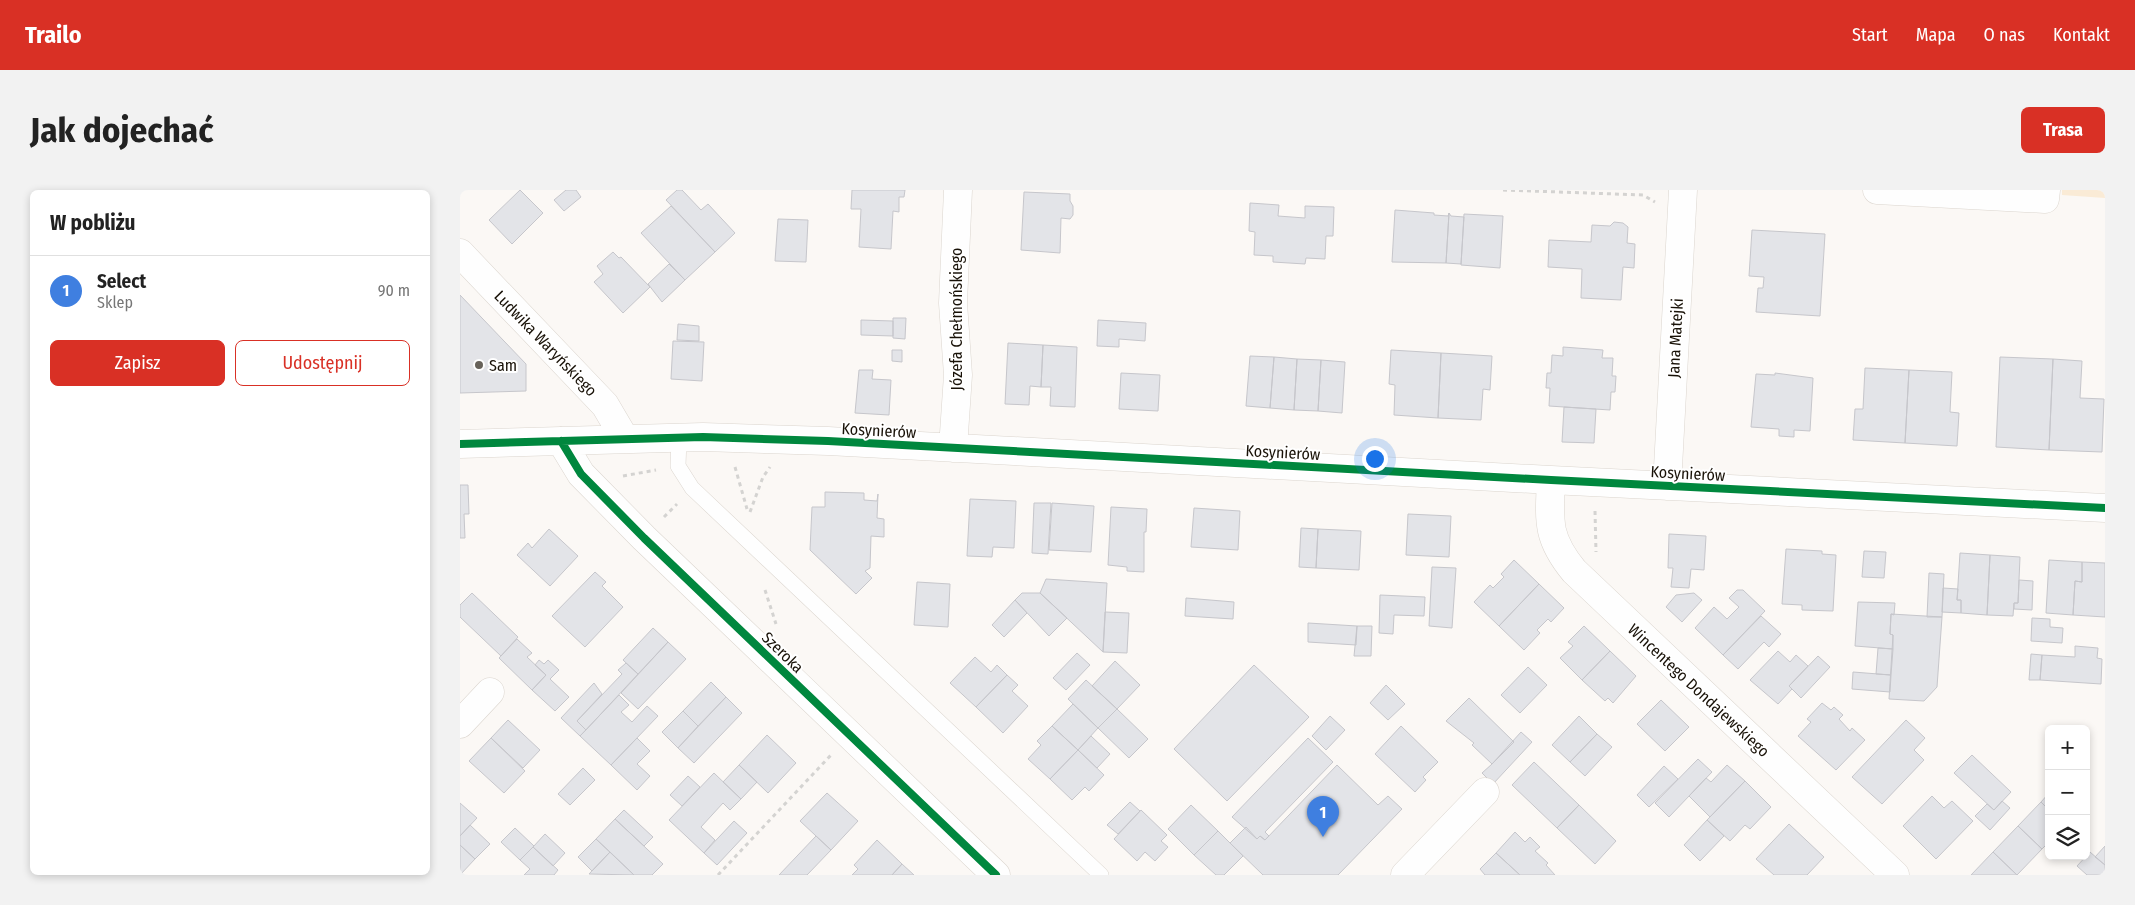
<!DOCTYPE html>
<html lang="pl">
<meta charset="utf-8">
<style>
body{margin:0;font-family:"Fira Sans Condensed",sans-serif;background:#f2f2f2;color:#222}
.controls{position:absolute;right:15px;bottom:15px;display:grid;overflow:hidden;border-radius:8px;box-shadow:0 2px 8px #0003}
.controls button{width:45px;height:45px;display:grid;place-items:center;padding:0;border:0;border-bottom:1px solid #e0e0e0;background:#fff;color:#222;font:25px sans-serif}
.you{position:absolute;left:914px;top:268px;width:18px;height:18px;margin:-12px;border:4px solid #fff;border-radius:50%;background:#1a73e8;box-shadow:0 0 0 8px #1a73e833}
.badge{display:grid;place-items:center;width:32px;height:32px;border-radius:50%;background:#d93025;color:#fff;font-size:16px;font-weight:700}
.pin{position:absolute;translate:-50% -41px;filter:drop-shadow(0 1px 2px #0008)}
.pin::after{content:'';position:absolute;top:26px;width:18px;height:15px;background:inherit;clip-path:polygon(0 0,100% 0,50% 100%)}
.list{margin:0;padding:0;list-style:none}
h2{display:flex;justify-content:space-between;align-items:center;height:65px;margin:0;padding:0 20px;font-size:21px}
h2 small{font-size:16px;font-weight:400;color:#767676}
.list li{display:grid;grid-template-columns:32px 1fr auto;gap:15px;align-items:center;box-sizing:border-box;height:70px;padding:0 20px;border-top:1px solid #e0e0e0}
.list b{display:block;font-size:19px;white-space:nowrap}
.list p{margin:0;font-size:16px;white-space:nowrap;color:#767676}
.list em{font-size:16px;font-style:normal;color:#767676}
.actions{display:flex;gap:10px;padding:15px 20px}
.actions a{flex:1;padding:11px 0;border:1px solid #d93025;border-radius:8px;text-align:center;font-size:18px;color:#d93025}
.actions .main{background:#d93025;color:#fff}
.icon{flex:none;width:28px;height:28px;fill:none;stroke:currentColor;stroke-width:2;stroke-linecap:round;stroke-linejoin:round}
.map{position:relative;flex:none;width:1645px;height:685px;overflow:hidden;border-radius:8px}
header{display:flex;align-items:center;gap:30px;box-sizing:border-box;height:70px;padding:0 25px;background:#d93025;color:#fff}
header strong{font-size:24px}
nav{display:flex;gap:28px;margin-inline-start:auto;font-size:18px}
.intro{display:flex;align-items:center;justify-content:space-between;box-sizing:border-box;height:120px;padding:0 30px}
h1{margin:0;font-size:35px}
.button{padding:12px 22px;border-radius:8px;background:#d93025;color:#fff;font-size:18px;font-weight:700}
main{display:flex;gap:30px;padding:0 30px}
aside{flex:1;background:#fff;border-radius:8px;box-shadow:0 2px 8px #0003}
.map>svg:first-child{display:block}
.green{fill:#faebd6}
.building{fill:#e3e4e8;stroke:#c6c6cb}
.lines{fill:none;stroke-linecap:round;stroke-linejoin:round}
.service-casing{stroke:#dbd5ce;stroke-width:16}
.minor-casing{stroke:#dbd5ce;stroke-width:29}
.path{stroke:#d4d3d1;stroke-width:3;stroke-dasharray:4 4;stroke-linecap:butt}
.service{stroke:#fefefe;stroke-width:15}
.minor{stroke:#fefefe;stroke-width:28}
.cycleway-casing{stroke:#fff;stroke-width:11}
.cycleway{stroke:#00873e;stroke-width:8}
.poi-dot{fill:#67625a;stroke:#fff;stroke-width:2}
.labels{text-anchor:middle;stroke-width:4;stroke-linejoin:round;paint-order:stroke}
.street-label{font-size:16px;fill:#181107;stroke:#fff}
.poi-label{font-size:16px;fill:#181107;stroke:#fff;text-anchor:start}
</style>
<header>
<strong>Trailo</strong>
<nav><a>Start</a><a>Mapa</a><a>O nas</a><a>Kontakt</a></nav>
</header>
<div class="intro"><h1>Jak dojechać</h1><a class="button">Trasa</a></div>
<main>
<aside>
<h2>W pobliżu<small></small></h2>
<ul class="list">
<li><span class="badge" style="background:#3f7fe0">1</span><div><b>Select</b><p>Sklep</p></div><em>90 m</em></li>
</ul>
<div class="actions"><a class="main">Zapisz</a><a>Udostępnij</a></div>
</aside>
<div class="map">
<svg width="1645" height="685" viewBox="0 0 1645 685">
<rect width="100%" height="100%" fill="#fbf8f5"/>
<!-- green -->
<path class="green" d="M1602 0H1645V8L1602 5Z"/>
<!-- building -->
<path class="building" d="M60 0 83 23 52 54 29 30Z
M106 0H116L121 7 104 21 94 10Z
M217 0H222L241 20 248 14 275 43 255 62 206 10Z
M392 0H445L444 7H439V22L433 21 431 59 399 57 401 19H391Z
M564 2 610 4V11L613 16V25L610 29 601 28 600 63 561 60Z
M790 13 819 15 818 26 845 28V16L874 17 873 46H866L865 69 846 68 845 74 813 72V66L794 65 795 42 789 41Z
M211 16 255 62 225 90 181 43Z
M935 20 974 23V25L988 26 989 23 986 73 932 72Z
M989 23 991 26 1004 27 1001 74 986 73Z
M1004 24 1043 26 1040 78 1001 75Z
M318 29 348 30 346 72 315 71Z
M1154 32 1163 33 1168 37 1167 53 1175 54 1174 78 1163 77 1161 110 1121 108 1122 79 1088 77 1089 50 1131 52 1132 35 1150 36Z
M1292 40 1365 44 1360 126 1296 122 1298 98H1303L1304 87 1289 86Z
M153 62 159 68 161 67 190 97 163 123 134 92 143 84 137 76Z
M209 74 225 90 202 112 188 94Z
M0 105 66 174V201L0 203Z
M433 128H446L445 149 433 148Z
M401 130 433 131V146L401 145Z
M638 130 686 133 685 151 659 149V157L637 156Z
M218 134 239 136V151L217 150Z
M213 151 244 152 242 191 211 189Z
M548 153 583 155 581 197 570 196 569 215 545 214Z
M583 155 617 157 615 217 590 216 591 197H581Z
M1103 157 1143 160 1142 168H1153L1152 186H1156L1155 202H1151L1150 220 1089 216 1090 198H1086L1087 183H1091L1092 165 1103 166Z
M432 160H442V172L432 171Z
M931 160 981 163 978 228 934 225 935 195 929 194Z
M981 163 1032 166 1030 200 1023 199 1021 230 978 228Z
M790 166 814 167 810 218 786 216Z
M814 167 837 169 834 220 810 218Z
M1540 167 1593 169 1589 260 1536 257Z
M837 169 861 170 858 221 834 220Z
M1593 169 1622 171 1620 208 1644 209 1642 262 1589 260Z
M861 170 885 172 882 223 858 221Z
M1405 178 1449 180 1445 253 1393 250 1395 219H1403Z
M399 180H413L412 189 431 190 429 225 395 223Z
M1449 180 1492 182 1490 222 1499 223 1497 256 1445 253Z
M661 183 700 185 698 221 659 219Z
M1315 183 1353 188 1350 241 1334 240V247L1319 246V239L1291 237 1296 184 1315 185Z
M1104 217 1136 219 1134 253 1102 252Z
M0 295H8L9 324H4L5 348H0Z
M365 302 404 303V310L417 311 418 304 417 328 424 329V347L411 346 410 378 405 381 412 388 396 404 350 360 352 317H365Z
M510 309 556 311 554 358 533 357 532 367 507 366Z
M574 313H591L588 364 572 363Z
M592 313 634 316 631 362 589 360Z
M651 317 687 319 686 342H684V382L667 381V377L648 375Z
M734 318 780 321 778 360 731 357Z
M948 324 991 326 989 367 946 365Z
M841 338 858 339 856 378 839 377Z
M89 339 118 366 90 396 57 365 68 353 72 358Z
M858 339 901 341 899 380 856 378Z
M1209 344 1246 346 1244 380 1231 379 1229 398 1211 397 1213 378H1208Z
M1326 359 1362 361V364L1376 365 1373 421 1342 420V415L1322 414Z
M1404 361 1426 362 1424 388 1402 387Z
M1500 363 1530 365 1527 425 1501 423V410H1497Z
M1530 365 1560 367 1558 413H1554L1553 426 1527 425Z
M1054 370 1079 394 1039 436 1014 412 1030 395 1033 398 1044 387 1041 384Z
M1589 370 1622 372V392L1615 391 1613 425 1586 423Z
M1622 372 1645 373V427L1613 425 1615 391 1622 392Z
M972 377 996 378 992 438 969 436Z
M135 382 146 392 142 396 163 417 125 457 92 426Z
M1469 383 1484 384 1482 427H1467Z
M586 389 647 393 643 462 580 403Z
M1559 390 1573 391 1572 420 1554 419V413H1558Z
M457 392 490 394 488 437 454 435Z
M1079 394 1104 418 1091 432 1088 429 1077 440 1080 443 1064 460 1039 436Z
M1483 398 1498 399 1497 410H1501V423L1482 422Z
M1277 400H1283L1305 421 1263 465 1235 438 1254 417 1267 429 1279 417 1269 408Z
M12 403 58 447 41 466 0 427V415Z
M562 403H580L607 428 589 446 555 410Z
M1234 403 1242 410 1222 432 1206 417 1216 405Z
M920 405 965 407 964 426 934 425 933 444 919 443Z
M726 408 774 412 773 429 725 426Z
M555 410 567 423 544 447 532 435Z
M1398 412 1435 413 1434 425 1431 424 1430 444 1433 445V459L1395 456Z
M645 422 669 423 667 463 643 462Z
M1431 424 1482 427 1477 497 1464 511 1429 509 1433 445 1430 444Z
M1301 426 1321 444 1309 457 1304 452 1278 479 1263 465Z
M1572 428 1590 429V437L1603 438 1602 453 1571 451Z
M848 433 897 436 896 455 848 452Z
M897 436H912L911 466H894Z
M1124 436 1150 461 1122 490 1100 468 1113 456 1108 452Z
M193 438 208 452 178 484 163 470Z
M57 449 72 463 67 467 86 485 72 500 39 468Z
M208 452 226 469 178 519 161 503Z
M1615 456 1638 458 1637 468 1642 469 1641 494 1580 490 1582 465 1615 467Z
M1418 458 1433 459 1431 485 1416 484Z
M1150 461 1176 486 1153 513 1148 508 1145 511 1122 490Z
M1318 461 1330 472 1336 465 1348 476 1329 496 1332 499 1318 514 1290 490Z
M617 463 630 475 606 500 593 488Z
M1571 464 1582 465 1580 490H1569Z
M1358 466 1370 477 1341 508 1329 496Z
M515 467 531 482 537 475 547 485 516 517 490 493Z
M79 470 84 474 88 470 99 480 90 489 109 507 95 521 72 500 86 485 75 475Z
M655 471 680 495 657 519 632 496Z
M166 473 178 484 126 540 117 531 162 484 158 480Z
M794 475 849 527 767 611 714 559Z
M1068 477 1087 495 1060 523 1041 505Z
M1393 482 1431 485 1430 502 1392 499Z
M547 485 558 495 552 501 568 516 543 543 516 517Z
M626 490 657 519 638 538 608 509Z
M251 492 266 507 238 536 223 521Z
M134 493 142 504 117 531 126 540 120 546 101 528Z
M926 495 945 514 928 530 910 513Z
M159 505 169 515 161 522 172 532 187 516 198 526 151 575 120 546Z
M266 507 282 523 234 573 218 558Z
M1009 508 1054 552 1032 574 1012 555 1014 553 986 531Z
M1201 510 1229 537 1205 561 1177 534Z
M1362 513 1371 520 1374 517 1383 525 1379 529 1390 541 1392 538 1405 550 1376 580 1338 546 1351 532 1347 529Z
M613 514 638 538 618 560 592 536Z
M657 519 688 549 669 568 638 538Z
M223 521 238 536 218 558 202 542Z
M870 526 885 540 866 560 852 546Z
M1119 526 1137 544 1110 572 1092 555Z
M48 530 80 560 63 578 31 548Z
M1446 530 1465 548 1454 560 1464 570 1422 614 1392 587Z
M592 536 618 560 590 589 568 569 581 555 577 551Z
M941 536 978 572 963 587 966 590 955 602 915 564Z
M1061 542 1072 552 1033 594 1022 583 1032 574Z
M1137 544 1152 557 1125 586 1110 572Z
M307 545 336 573 308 603 279 575Z
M631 546 650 564 637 578 618 560Z
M31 548 65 581 44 603 9 571Z
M177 548 190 561 177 574 190 586 177 600 151 575Z
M848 548 873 572 805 642 809 646 805 650 800 646 797 649 772 627Z
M618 560 644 585 629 601 625 597 612 610 590 589Z
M1512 565 1551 602 1534 620 1494 583Z
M1238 569 1252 582 1209 627 1195 613Z
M1074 572 1119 615 1097 638 1052 595Z
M279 575 297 592 281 609 263 592Z
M877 575 918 615 928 606 942 619 878 685H803L770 653 786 637 797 649 800 646 805 650Z
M1267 575 1285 591 1250 627 1229 606 1246 588 1251 592Z
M1204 576 1218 589 1189 617 1177 605Z
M123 578 135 590 110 615 98 604Z
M254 583 281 609 270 620 263 613 241 637 255 650 244 663 209 630Z
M228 586 240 597 222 616 210 605Z
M1285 591 1311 617 1290 639 1285 635 1270 651 1247 630Z
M367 603 398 631 371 660 340 631Z
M1589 603V620L1581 612Z
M1472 606 1484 618 1492 611 1513 631 1476 669 1443 636Z
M1542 611 1550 618 1530 640 1515 626 1527 614 1534 620Z
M670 612 680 621 658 644 647 635Z
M1581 612 1589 620V652L1582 659 1558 636Z
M0 613 17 628 0 646Z
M731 615 758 641 734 665 708 639Z
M1119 615 1156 651 1135 674 1097 638Z
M164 620 193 647 184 656 155 629Z
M681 620 707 645 701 651 708 657 695 671 685 662 677 671 654 649Z
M155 629 203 674 192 685H174L136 649Z
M1247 630 1264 646 1240 671 1224 655Z
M274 631 287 643 257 675 244 663Z
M1329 634 1364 667 1347 685H1314L1296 669Z
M10 635 30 654 15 669 0 655V646Z
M1558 636 1582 659 1557 685 1533 662Z
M55 638 74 656 60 670 41 652Z
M758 641 783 666 764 685H756L734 665Z
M1055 642 1065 652 1070 647 1080 657 1075 661 1088 673 1086 675 1095 685H1060L1036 663Z
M85 644 105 663 93 676 73 657Z
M356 646 371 660 347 685H319Z
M136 649 150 662 132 681 118 667Z
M417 650 442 674 432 685H392L398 679 394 675Z
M0 655 15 669 0 685Z
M1645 656V675L1635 667Z
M73 657 98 680 94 685H64L70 679 60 670Z
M150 662 174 685 129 684Z
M1533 662 1557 685H1511Z
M1630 662 1645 675V685H1627L1617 676Z
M1036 663 1060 685H1025L1020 679Z
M442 674 454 685H432Z"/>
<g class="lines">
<!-- service casing -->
<g class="service-casing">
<path id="service" d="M219 248 218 276 232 298 641 685"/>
</g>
<!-- minor casing -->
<g class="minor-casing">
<path id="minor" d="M1417 0 1585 9 1586 0
M0 63 145 215 165 249
M101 251 121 284 184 348 536 685
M0 254 243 247 368 251 1091 290 1645 318
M493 258 498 185 493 113 498 0
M1091 290C1089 332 1087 348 1114 381L1435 685
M1207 296 1223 0
M0 534 30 502
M945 685 1025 602"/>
</g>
<!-- path -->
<path class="path" d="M1043 0 1183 5 1195 12
M275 277 287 319
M163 286 196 280
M1135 321 1136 362
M290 322 303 287 310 277
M204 327 217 314
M305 400 316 434
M258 685 371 565"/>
<!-- service -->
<use href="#service" class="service"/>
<!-- minor -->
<use href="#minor" class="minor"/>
<!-- cycleway casing -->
<g class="cycleway-casing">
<path id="cycleway" d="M101 251 121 284 184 348 536 685
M0 254 243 247 368 251 1091 290 1645 318"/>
</g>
<!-- cycleway -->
<use href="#cycleway" class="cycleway"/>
</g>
<!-- markers -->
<circle class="poi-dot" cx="19" cy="175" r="5"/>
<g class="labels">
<!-- street labels -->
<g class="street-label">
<text transform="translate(496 129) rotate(-90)" y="6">Józefa Chełmońskiego</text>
<text transform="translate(1215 148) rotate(-87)" y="6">Jana Matejki</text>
<text transform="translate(86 153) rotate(46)" y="6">Ludwika Waryńskiego</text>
<text transform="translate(419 240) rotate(3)" y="6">Kosynierów</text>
<text transform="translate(823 262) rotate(3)" y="6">Kosynierów</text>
<text transform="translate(1228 283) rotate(3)" y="6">Kosynierów</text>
<text transform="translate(323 462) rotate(44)" y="6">Szeroka</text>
<text transform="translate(1239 500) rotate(43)" y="6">Wincentego Dondajewskiego</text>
</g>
<!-- poi labels -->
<g class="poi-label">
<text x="29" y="181">Sam</text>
</g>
</g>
</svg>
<div class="controls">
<button>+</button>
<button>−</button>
<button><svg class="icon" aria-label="layers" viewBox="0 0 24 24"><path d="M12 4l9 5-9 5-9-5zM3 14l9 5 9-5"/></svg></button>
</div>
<div class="you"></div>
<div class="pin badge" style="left:863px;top:647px;background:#3f7fe0">1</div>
</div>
</main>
